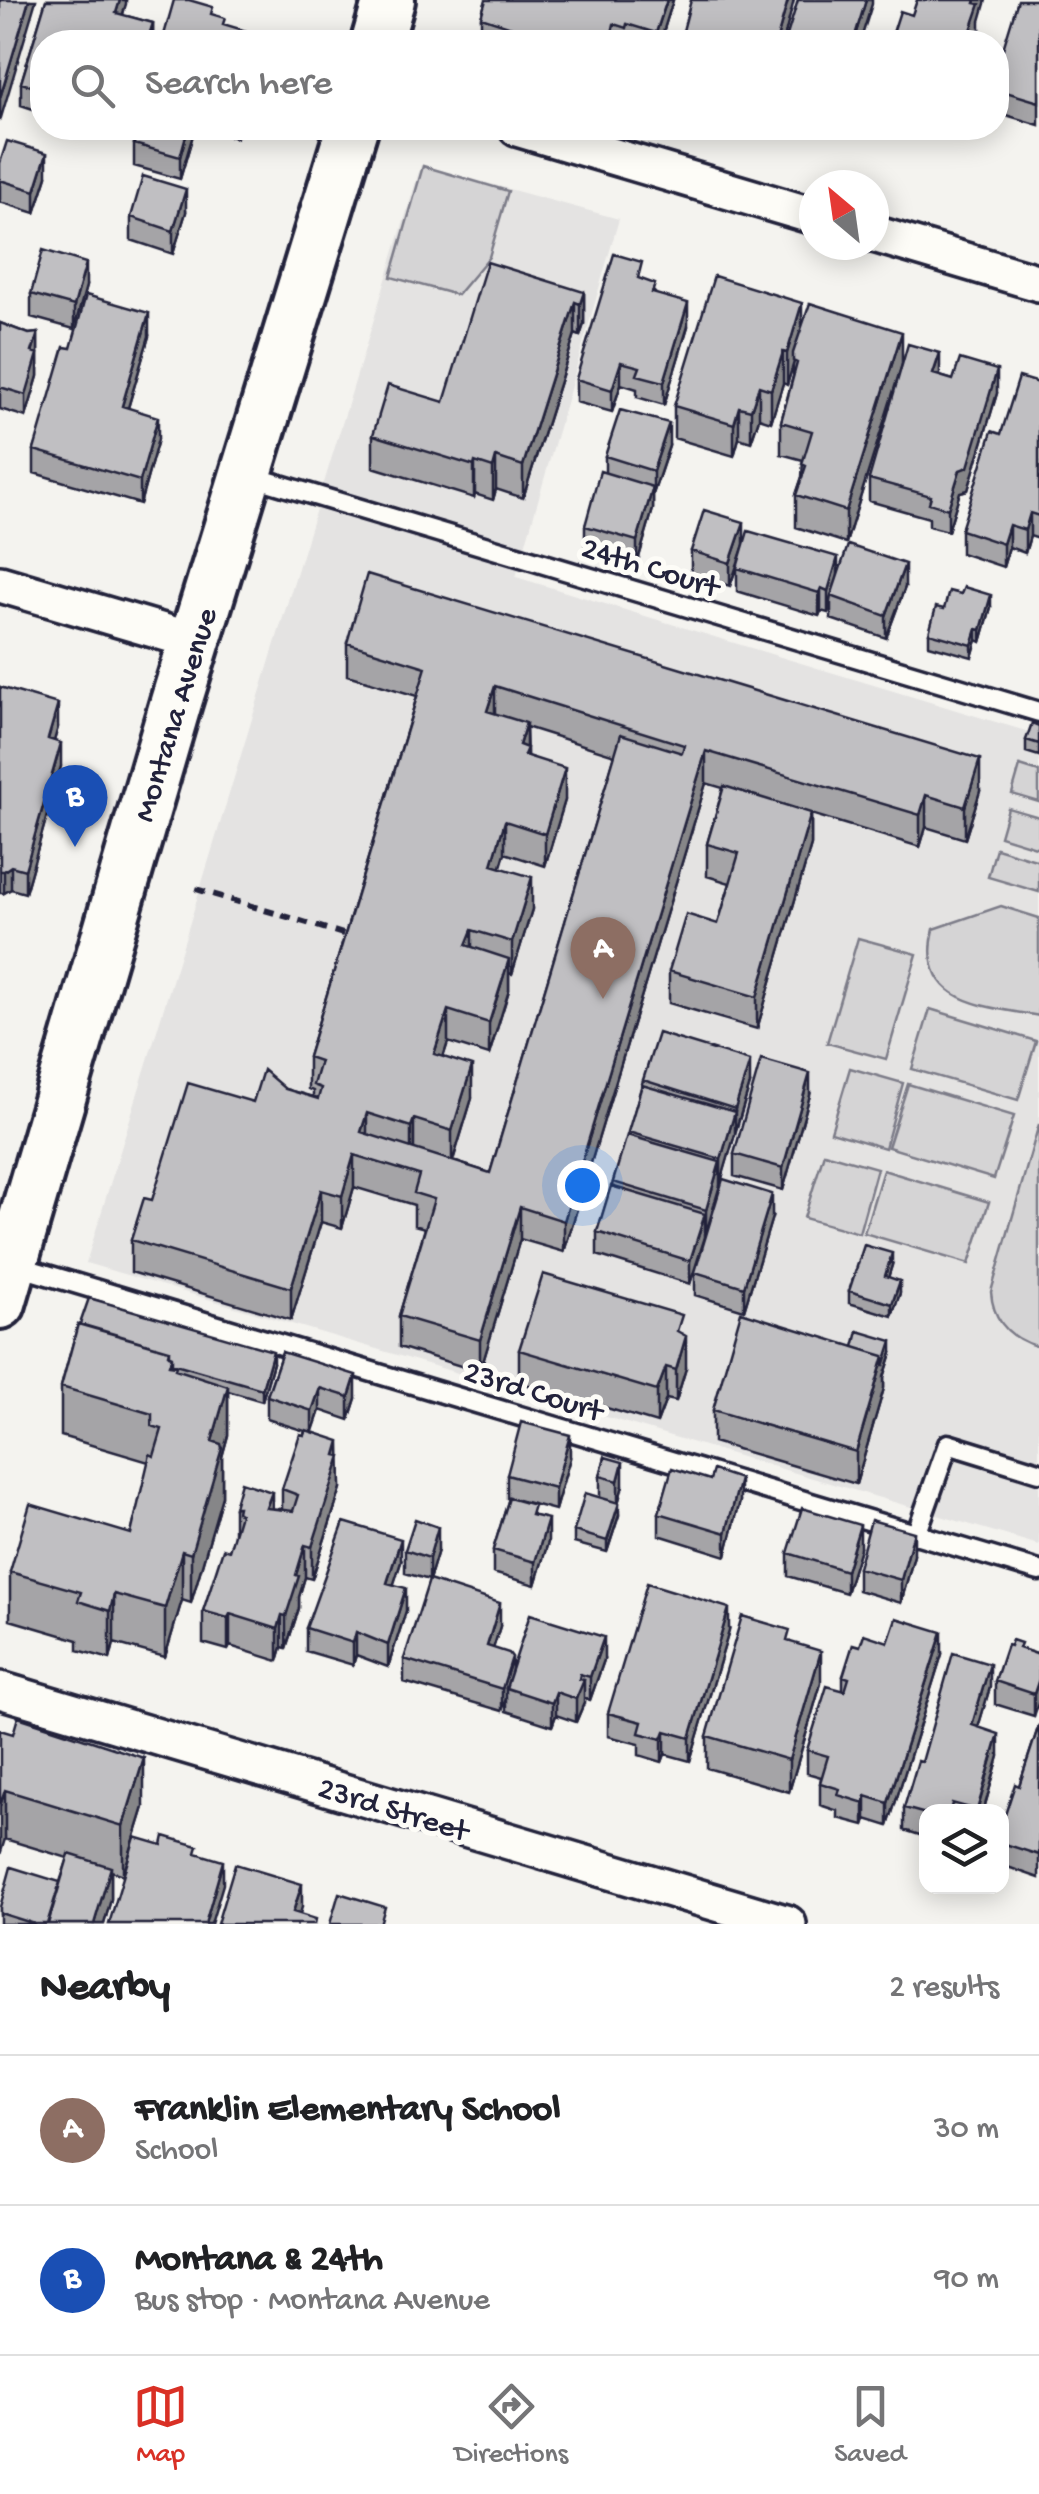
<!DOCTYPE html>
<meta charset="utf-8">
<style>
body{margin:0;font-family:"Gochi Hand",sans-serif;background:#f2f2f2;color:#202124}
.controls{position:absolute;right:30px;bottom:30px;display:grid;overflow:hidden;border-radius:20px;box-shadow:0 5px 25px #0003}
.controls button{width:90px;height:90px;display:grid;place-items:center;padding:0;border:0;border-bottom:2px solid #e0e0e0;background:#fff;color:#202124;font:50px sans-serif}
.compass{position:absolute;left:799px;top:170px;width:90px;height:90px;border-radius:50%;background:#fff;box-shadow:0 5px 25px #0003;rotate:331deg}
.you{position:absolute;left:582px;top:1185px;width:35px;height:35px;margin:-25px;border:8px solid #fff;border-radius:50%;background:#1a73e8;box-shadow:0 0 0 15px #1a73e833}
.badge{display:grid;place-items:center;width:65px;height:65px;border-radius:50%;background:#d93025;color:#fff;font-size:32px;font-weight:700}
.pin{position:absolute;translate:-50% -82px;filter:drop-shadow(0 2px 5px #0008)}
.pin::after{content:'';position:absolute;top:52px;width:35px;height:30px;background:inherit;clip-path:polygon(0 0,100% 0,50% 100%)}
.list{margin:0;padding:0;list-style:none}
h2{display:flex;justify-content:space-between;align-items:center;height:130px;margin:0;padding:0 40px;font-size:42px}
h2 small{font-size:32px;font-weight:400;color:#757577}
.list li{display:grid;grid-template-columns:65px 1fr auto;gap:30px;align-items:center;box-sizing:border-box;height:150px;padding:0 40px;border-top:2px solid #e0e0e0}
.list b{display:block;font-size:38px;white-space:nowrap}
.list p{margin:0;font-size:32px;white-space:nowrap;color:#757577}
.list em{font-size:32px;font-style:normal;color:#757577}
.icon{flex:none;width:55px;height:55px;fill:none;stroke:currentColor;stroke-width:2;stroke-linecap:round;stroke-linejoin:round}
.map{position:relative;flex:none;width:1039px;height:1924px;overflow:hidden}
.search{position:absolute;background:#fff;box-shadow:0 5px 25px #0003;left:30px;right:30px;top:30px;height:110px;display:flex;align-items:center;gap:25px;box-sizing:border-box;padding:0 35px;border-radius:40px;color:#757577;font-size:38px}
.sheet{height:430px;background:#fff}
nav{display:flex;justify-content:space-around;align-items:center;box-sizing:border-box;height:140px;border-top:2px solid #e0e0e0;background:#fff;font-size:28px;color:#757577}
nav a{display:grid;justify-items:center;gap:5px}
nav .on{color:#d93025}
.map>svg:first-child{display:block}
.built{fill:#e4e3e2}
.green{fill:#d5d4d5;stroke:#7c7b88;stroke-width:2.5}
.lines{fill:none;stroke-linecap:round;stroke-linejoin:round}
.lane-casing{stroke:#22223b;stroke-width:25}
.street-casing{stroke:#22223b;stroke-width:42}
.secondary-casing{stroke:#22223b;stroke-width:58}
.path{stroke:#22223b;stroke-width:6;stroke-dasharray:10 8;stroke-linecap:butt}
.lane{stroke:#fdfcf7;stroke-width:18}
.street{stroke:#fdfcf7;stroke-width:35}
.secondary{stroke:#fdfcf7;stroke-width:50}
.wall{fill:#a5a4a7;stroke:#22223b;stroke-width:2.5;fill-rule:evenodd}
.shaded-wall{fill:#868688;stroke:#22223b;stroke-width:2.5}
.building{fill:#c0bfc2;stroke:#22223b;stroke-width:2.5;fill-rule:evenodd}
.labels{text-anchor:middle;stroke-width:10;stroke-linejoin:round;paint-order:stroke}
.street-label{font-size:32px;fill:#22223b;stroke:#fdfcf7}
</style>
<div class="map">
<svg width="1039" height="1924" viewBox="0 0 1039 1924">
<rect width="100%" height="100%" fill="#f4f3ef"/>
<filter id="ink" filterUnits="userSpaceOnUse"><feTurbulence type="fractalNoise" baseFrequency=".01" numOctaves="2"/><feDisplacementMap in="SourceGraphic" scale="20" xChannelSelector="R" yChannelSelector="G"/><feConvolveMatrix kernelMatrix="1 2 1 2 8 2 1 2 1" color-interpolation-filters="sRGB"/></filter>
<g filter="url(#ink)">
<!-- built -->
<path class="built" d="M421 165 619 219 516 577 1039 735V1545L86 1263Z"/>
<!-- green -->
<path class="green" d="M423 166 508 191 489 257 457 295 391 277Z
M1020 766 1039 772V802L1012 794Z
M1008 808 1039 817V848L1000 836Z
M996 848 1039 861V892L988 877Z
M1001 906 1039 918V1016C986 1006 916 1005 934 929Z
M858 938 917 954 886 1059 827 1043Z
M930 1009 1036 1041 1018 1100 912 1069Z
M850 1068 903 1083 885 1148 831 1132Z
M908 1084 1014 1116 994 1179 888 1147Z
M1039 1124V1347C1011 1339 993 1322 991 1292Z
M824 1153 877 1168 859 1233 804 1218Z
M883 1170 989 1202 969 1264 864 1233Z"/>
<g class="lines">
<!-- lane casing -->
<g class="lane-casing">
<path id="lane" d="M247 475 1039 712
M14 1265 1039 1571
M916 1535 948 1444 1039 1472"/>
</g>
<!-- street casing -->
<g class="street-casing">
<path id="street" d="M517 128 814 216
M874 234 1039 283
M0 584 194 641
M0 1690 788 1924"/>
</g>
<!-- secondary casing -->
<g class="secondary-casing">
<path id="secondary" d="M377 42 389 0
M0 1303 176 702 352 128"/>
</g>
<!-- path -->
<path class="path" d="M196 889 353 937"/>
<!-- lane -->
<use href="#lane" class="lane"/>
<!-- street -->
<use href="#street" class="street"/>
<!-- secondary -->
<use href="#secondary" class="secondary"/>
</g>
<!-- wall -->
<path class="wall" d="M46 0H126L123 15 153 23V42H42V112L21 105V83Z
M486 0H673L660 42H488L481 40V17Z
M1039 0V125L996 112V55L1002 52Z
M683 31 783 42H683Z
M195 128 180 179 134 166V144Z
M203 128H239L236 138Z
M0 163 47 176 35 213 0 202Z
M186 212 173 254 131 240V217Z
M642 280 688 326 664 405 637 397V389L621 384 612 412 576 402V379Z
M86 286 74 329 31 317V294Z
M584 292V324L580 336 575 334 523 498 496 489 493 500 475 494 474 498 373 467V435L444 402Z
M0 323 29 334 38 333V376L26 417 0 409Z
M802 327 902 364 846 543 796 527V495L802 477 803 460 781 454V422L793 376V363L787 385 783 383 771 422 759 418 751 442 739 438 734 456 674 438V406Z
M149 336 128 408 158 439 140 504 34 473V450L71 348Z
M940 376 997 393 968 490 960 492 948 531 929 526V518L869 501V479Z
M1039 383V539L1030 536 1025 553 1009 547 1003 567 961 553V530L1001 434Z
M669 446 653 494V509L637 564 585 548V526L605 473V456Z
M744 545 730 586 691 574V551Z
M737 568 838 576 905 587 886 638 831 619V603L828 613 821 611 819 616 737 591Z
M961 594 991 607 981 642 977 640 972 657 929 645V633L944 609Z
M347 643 980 791 965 839 926 827 920 847 811 814V845L757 1029 669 1003V971L718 924 730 883 707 876V844L723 788 706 783 564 1252 520 1239 480 1372 399 1347V1316L425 1228 414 1225V1205L354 1187 342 1228 321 1222 291 1320 131 1272V1240L152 1200 253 1102 285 1089 313 1097V1091L308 1089V1057L417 696 347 675ZM526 727 615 755 490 1173 453 1161 472 1098 443 1057 448 1042 489 1055 509 990V973L512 974 532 909 500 867 505 853 545 866 565 800 527 756Z
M0 687 58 727 54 741 61 766 25 893 11 889 4 893H0Z
M1039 726V756L1026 752V740Z
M643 1080 750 1084 690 1284 597 1255V1232L628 1135Z
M810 1095 783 1190 734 1176V1154Z
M772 1217 744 1310 695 1295V1272Z
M892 1265 888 1277 900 1293 892 1316 849 1303V1291Z
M78 1324 273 1363 262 1401 228 1391V1435L222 1457V1496L191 1603 182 1600 165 1657 114 1643 110 1659 78 1650V1640L10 1620V1572L131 1534 149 1462 61 1436V1387Z
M682 1334 686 1368 676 1401 666 1399 657 1423 519 1382V1350Z
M854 1347 892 1353 884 1377V1388L856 1484 713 1442V1410Z
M282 1352 356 1398 349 1420 320 1410 312 1432 340 1456 341 1488 312 1579 305 1577 299 1597V1608L286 1648 282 1647 278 1661 230 1646 228 1650 203 1643V1611L229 1551 234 1536V1507L282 1509V1489L305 1431 267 1419V1396Z
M605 1457 623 1485 618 1503 619 1515 607 1552 574 1543V1531L600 1497V1476Z
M570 1458 555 1510 518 1500 534 1515 548 1542 535 1585 493 1573V1550L509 1498H507V1475Z
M710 1480 740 1501 726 1556 659 1535V1513Z
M860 1548 846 1593 788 1576V1553Z
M405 1550H438L429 1580 405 1573Z
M914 1555 901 1603 858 1590V1568Z
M401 1562 393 1585 406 1611 388 1667 356 1655 353 1665 306 1651V1628Z
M500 1626 493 1648 512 1671 604 1660 590 1700 584 1698V1703L576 1722 556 1715 552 1726 506 1711V1698L502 1711 404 1682V1659Z
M729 1631 690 1761 665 1754 662 1762 639 1755V1744L608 1736V1713Z
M790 1642 821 1683 789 1792 707 1768V1736Z
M888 1642 942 1654 888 1826 866 1819 864 1825 838 1818V1811L820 1805V1783L821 1777 807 1773V1750L843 1691V1676L860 1646Z
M1021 1649 1039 1655 1034 1716 995 1704V1681Z
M990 1687 978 1727 999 1756 983 1812H926V1837L904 1830V1808L922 1762Z
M1039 1725V1878L1002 1865V1824L1019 1786Z
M0 1730 144 1807 123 1875 111 1871V1899L104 1924H0V1907L60 1882 68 1858 5 1839Z"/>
<!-- shaded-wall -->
<path class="shaded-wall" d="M29 0H36L0 121V98Z
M120 0H126V4L116 35V13Z
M667 0H673L660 42H656V33Z
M788 0H794L783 42H776Z
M866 0H872V4L860 42H853Z
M976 0H986L980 21V36L978 42H967Z
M153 23V42H147Z
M188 128H195L180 179V157Z
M47 153V176L35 213V191Z
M186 189V212L173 254V231Z
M86 263V286L74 329V306Z
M584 292V324L580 336V304Z
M575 302V334L523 498V466Z
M688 303V326L664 405V382Z
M802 303V335L787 385V353Z
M149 313V336L122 428V406Z
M902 332V364L846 543V511Z
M38 333V376L26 417V395L32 352Z
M783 352V383L771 422V390Z
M940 353V375L933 397V374Z
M621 362V384L612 412V390Z
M997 370V393L968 490 960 492 948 531V509L960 470Z
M759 386V418L751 442V410Z
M739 407V438L734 456V424Z
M158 417V439L140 504V481Z
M669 423V446L653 494V471Z
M496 457V489L493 500V468Z
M475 462V494L474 498V466Z
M653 487V509L637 564V541Z
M1030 513V536L1025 553V530Z
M744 522V545L730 586V563Z
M1009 525V547L1003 567V544Z
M838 557V580L831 596 828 613V591Z
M905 564V587L886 638V616Z
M821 588V611L819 616V593Z
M991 595V607L981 642V630Z
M977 629V640L972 657V645Z
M495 686V718L487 711Z
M58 704V727L48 762V739Z
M526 723V752L527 748V780L519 745Z
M61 743V766L25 893V870Z
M706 751V783L564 1252V1221Z
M980 759V791L965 839V807Z
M565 768V800L545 866V834Z
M926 795V827L920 847V815Z
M811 813V845L757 1029V997Z
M505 821V853L492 897V865Z
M11 866V889L4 893V871Z
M532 877V909L512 974V942Z
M472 930V961L466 945Z
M509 959V990L489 1055V1023Z
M448 1010V1042L434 1086V1054Z
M750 1061V1084L735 1132V1109Z
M472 1066V1098L452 1163V1131Z
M810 1073V1095L783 1190V1168Z
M735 1112V1134L721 1182V1159Z
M367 1113V1145L361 1132Z
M414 1119V1151L411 1159V1127Z
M354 1155V1187L342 1228V1196Z
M720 1162V1185L706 1233V1210Z
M321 1190V1222L291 1320V1288Z
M772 1194V1217L744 1310V1287Z
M520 1207V1239L480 1372V1340Z
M705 1214V1237L690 1284V1261Z
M892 1253V1265L885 1288V1276Z
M900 1281V1293L892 1316V1304Z
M686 1336V1368L676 1401V1370Z
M892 1341V1353L884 1377V1388L856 1484V1452L884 1356Z
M273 1351V1363L262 1401V1389Z
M666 1367V1399L657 1423V1391Z
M356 1375V1398L349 1420V1397Z
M228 1386V1435L222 1457V1496L191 1603V1554L212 1441Z
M320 1388V1410L312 1434V1411Z
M570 1435V1458L555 1510V1488Z
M340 1441 341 1488 312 1579V1547Z
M623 1462V1485L618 1504V1481Z
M740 1479V1501L726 1556V1533Z
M272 1492V1523L266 1508Z
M619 1503V1515L607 1552V1541Z
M548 1519V1542L535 1585V1562Z
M860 1525V1548L846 1593V1571Z
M438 1527V1550L429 1580V1558Z
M914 1532V1555L901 1603V1580Z
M401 1539V1562L387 1605V1583Z
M305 1545V1577L299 1597V1608L286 1648V1616L296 1575Z
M182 1551V1600L165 1657V1608Z
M406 1588V1611L388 1667V1645Z
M114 1594V1643L110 1659V1611Z
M500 1603V1626L487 1669V1646Z
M729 1608V1631L690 1761V1738Z
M230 1614V1646L228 1650V1618Z
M282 1615V1647L278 1661V1629Z
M356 1632V1655L353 1665V1643Z
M942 1632V1654L888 1826V1803Z
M604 1637V1660L590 1700V1677Z
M821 1651V1683L789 1792V1760Z
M512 1657V1679L506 1688V1698L502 1711V1689Z
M990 1664V1687L972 1748V1725Z
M580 1674V1688L584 1680V1703L576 1722V1699Z
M1039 1679V1701L1034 1716V1694Z
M556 1692V1715L552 1726V1703Z
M665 1731V1754L662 1762V1739Z
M999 1734V1756L983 1812H977Z
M144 1758V1807L123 1875V1826Z
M5 1790V1839L0 1855V1806Z
M866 1796V1819L864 1825V1803Z
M223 1861V1884L211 1924H205Z
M111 1867V1899L104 1924H94Z
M302 1884V1907L297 1924 293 1912Z"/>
<!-- building -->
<path class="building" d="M0 0H29L0 98Z
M46 0H120L116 13 153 23 147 42H42V89L21 83Z
M174 0H189L213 7 211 14 225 18 223 24 260 35 258 42H162Z
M486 0H667L656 33 627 24 626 28 614 24 610 42H558L481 17Z
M691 0H788L776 42H746L735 39 734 42H728L683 31Z
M798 0H866L853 42H785Z
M917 0H976L975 3 980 4 967 42H890L900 11 912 15Z
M1018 0H1039V102L996 89V55L998 50 1002 52Z
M138 128H188L180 157 134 144Z
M7 141 47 153 35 191 0 180V163Z
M143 176 186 189 173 231 131 217Z
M43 250 86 263 74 306 31 294Z
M614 254 642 262 638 278 655 284 652 293 688 303 664 382 637 375 640 367 621 362 612 390 576 379Z
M487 262 584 292 580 304 575 302 523 466 496 457 493 468 475 462 474 466 373 435 388 385 444 402Z
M714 276 802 303 787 353 783 352 771 390 759 386 751 410 739 407 734 424 674 406Z
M86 295 149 313 122 406 158 417 140 481 34 450 64 347 71 348Z
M810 303 902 332 846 511 796 495 806 466 802 464 812 431 781 422 797 363 793 361V353Z
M0 323 29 334 38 333 32 352 38 354 26 395 0 387Z
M908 344 940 353 933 374 953 380 960 359 997 370 968 467 960 470 948 509 929 503 931 496 869 479Z
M1019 377 1039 383V516L1030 513 1025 530 1009 525 1003 544 961 530 992 431 1001 434Z
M620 410 669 423 653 471 605 456Z
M600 471 653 487 637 541 585 526Z
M704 510 744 522 730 563 691 551Z
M748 531 838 557 828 591 821 588 819 593 737 568Z
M848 545 905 564 886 616 831 596Z
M367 574 980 759 965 807 926 795 920 815 706 751 564 1221 520 1207 480 1340 399 1316 434 1199 414 1193 419 1175 354 1155 342 1196 321 1190 291 1288 131 1240 144 1198 152 1200 188 1083 253 1102 263 1070 285 1089 318 1099 321 1088 313 1085 320 1061 308 1057 426 667 347 643ZM495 686 684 745 682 753 621 734 490 1173 361 1132 367 1113 411 1127 414 1119 452 1131 472 1066 434 1054 448 1010 489 1023 509 959 466 945 472 930 512 942 532 877 492 865 505 821 545 834 565 768 524 755 527 748 519 745 526 723 487 711Z
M964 587 991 595 981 630 977 629 972 645 929 633 936 607 944 609 949 591 961 594Z
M0 687 58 704 48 739 61 743 25 870 11 866 4 871H0Z
M1032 723 1039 726V744L1026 740Z
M724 786 811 813 757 997 669 971 686 914 718 924 739 853 707 844Z
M658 1033 750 1061 735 1109 643 1080Z
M761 1059 810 1073 783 1168 734 1154Z
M642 1085 735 1112 721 1159 628 1132Z
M627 1135 720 1162 706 1210 613 1182Z
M723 1179 772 1194 744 1287 695 1272Z
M611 1186 705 1214 690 1261 597 1232Z
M864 1245 892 1253 885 1276 900 1281 892 1304 849 1291Z
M543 1274 682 1315 677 1331 686 1336 676 1370 666 1367 657 1391 519 1350Z
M89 1298 273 1351 262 1389 172 1363V1356L169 1355V1350L80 1324Z
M741 1312 884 1356 856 1452 713 1410Z
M78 1324 169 1350 168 1354 172 1356 169 1365 176 1366 175 1369 228 1386 212 1441 221 1444 222 1448 191 1554 182 1551 165 1608 114 1594 110 1611 78 1601 81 1592 10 1572 30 1504 131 1534 150 1454 154 1456 162 1429 152 1426V1414L61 1387Z
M858 1331 892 1341 884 1366V1356L854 1347Z
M282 1352 356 1375 349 1397 320 1388 312 1411 267 1396Z
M521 1422 570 1435 555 1488 507 1475Z
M306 1430 340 1441 336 1455 341 1456 312 1547 305 1545 296 1575 299 1576 286 1616 282 1615 278 1629 230 1614 228 1618 203 1611 223 1549 229 1551 240 1514 237 1512 238 1507H234L241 1482 272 1492 266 1508 293 1511 298 1495 282 1489 300 1434 304 1435Z
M605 1457 623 1462 618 1481 600 1476Z
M672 1468 710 1480 713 1470 740 1479 726 1533 659 1513Z
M585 1493 619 1503 607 1541 574 1531Z
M509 1498 534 1505 531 1515 548 1519 535 1562 493 1550Z
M802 1508 860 1525 846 1571 788 1553Z
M415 1519 438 1527 429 1558 405 1550Z
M871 1520 914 1532 901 1580 858 1568Z
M344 1522 401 1539 387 1583 406 1588 388 1645 356 1632 353 1643 306 1628Z
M429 1580 500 1603 487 1646 509 1653 512 1657 502 1689 404 1659Z
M647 1583 729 1608 690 1738 665 1731 662 1739 639 1733 642 1722 608 1713Z
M530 1614 604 1637 590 1677 580 1674 579 1679 584 1680 576 1699 556 1692 552 1703 506 1688Z
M742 1616 790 1630 787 1641 821 1651 789 1760 707 1736Z
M896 1618 942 1632 888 1803 866 1796 864 1803 838 1795 840 1789 820 1783 828 1756 807 1750 827 1686 845 1691 849 1678 843 1676 853 1644 860 1646 864 1634 888 1642Z
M1012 1640 1021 1643 1019 1648 1039 1655V1679L1034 1694 995 1681 1007 1645 1010 1646Z
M953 1653 990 1664 972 1725 999 1734 977 1810 952 1803 950 1812H926V1814L904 1808 918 1761 922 1762Z
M18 1717 144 1758 123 1826 5 1790 0 1806V1730L13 1734Z
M1039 1725V1855L1002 1843V1824L1015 1784 1019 1786Z
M164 1836 198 1846 196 1853 223 1861 205 1924H109L135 1837 162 1845Z
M69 1854 111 1867 94 1924H48Z
M235 1864 302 1884 293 1912 316 1919 315 1924H217Z
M11 1867 60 1882 47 1924H35L0 1913V1907Z
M339 1893 385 1907 380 1924H330Z"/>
</g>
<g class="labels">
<!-- street labels -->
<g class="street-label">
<text transform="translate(651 565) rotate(17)" y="11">24th Court</text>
<text transform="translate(173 714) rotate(-73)" y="11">Montana Avenue</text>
<text transform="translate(534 1389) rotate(17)" y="11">23rd Court</text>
<text transform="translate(394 1807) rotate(17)" y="11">23rd Street</text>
</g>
</g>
</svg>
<div class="controls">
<button><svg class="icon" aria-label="layers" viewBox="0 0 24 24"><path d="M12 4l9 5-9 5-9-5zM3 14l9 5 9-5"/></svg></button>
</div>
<svg class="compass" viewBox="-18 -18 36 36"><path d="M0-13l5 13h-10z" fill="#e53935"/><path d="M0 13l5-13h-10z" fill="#757577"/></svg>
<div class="you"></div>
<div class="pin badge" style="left:603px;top:999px;background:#8d6e63">A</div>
<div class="pin badge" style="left:75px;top:847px;background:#1a4fb4">B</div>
<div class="search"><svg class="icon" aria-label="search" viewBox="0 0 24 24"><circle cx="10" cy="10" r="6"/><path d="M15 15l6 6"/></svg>Search here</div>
</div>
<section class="sheet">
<h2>Nearby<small>2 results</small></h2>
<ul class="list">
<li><span class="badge" style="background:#8d6e63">A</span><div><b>Franklin Elementary School</b><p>School</p></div><em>30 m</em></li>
<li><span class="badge" style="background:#1a4fb4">B</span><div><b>Montana &amp; 24th</b><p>Bus stop · Montana Avenue</p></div><em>90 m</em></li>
</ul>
</section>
<nav>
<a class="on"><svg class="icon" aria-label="map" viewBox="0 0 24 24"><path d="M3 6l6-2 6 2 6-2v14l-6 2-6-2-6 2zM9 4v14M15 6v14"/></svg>Map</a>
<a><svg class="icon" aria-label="directions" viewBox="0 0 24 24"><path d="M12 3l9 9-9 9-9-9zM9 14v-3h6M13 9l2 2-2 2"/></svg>Directions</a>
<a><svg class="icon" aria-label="saved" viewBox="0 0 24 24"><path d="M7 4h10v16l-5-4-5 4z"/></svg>Saved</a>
</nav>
